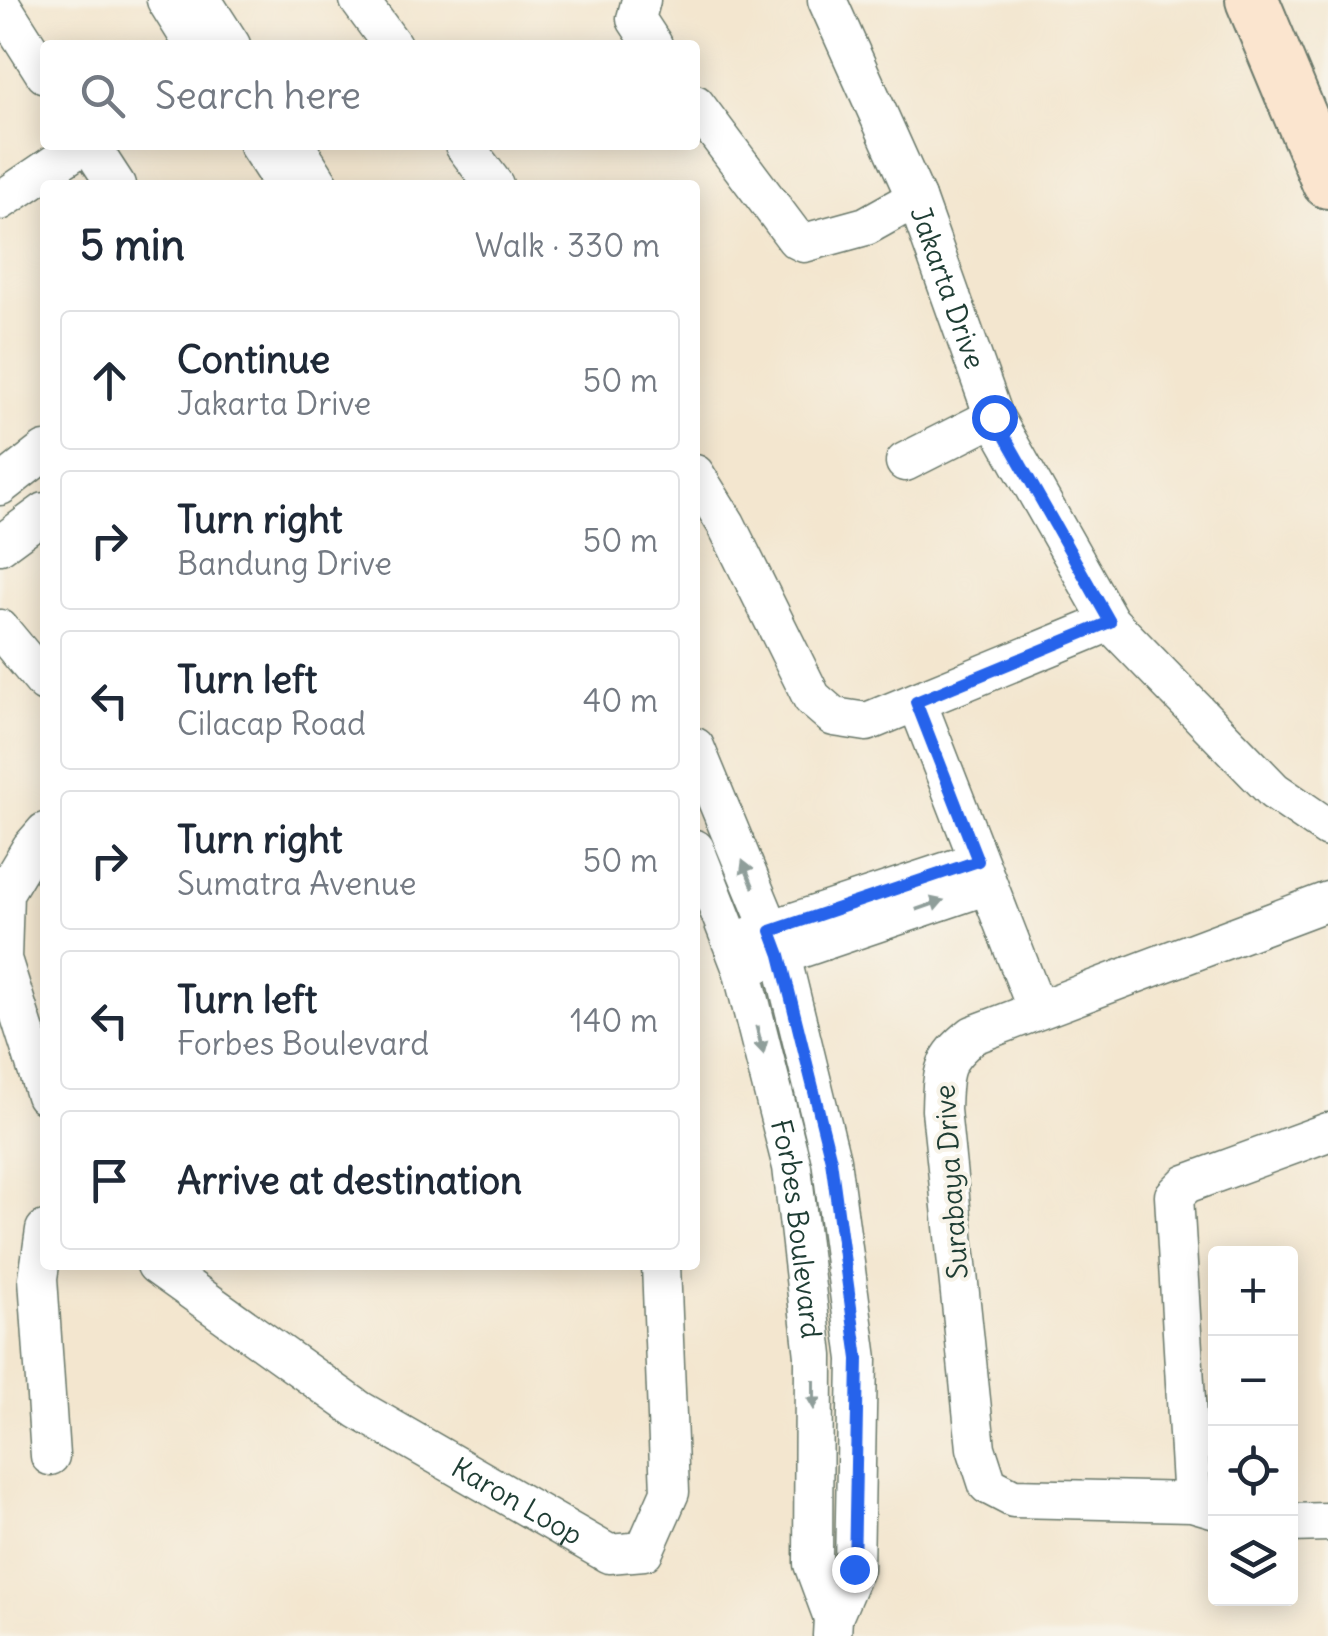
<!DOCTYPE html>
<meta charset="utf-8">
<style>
body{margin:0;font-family:Delius,sans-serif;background:#f6f6f7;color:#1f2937}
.controls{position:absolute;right:30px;bottom:30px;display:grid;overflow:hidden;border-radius:10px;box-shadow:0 5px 25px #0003}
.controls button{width:90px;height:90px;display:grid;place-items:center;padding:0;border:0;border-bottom:2px solid #e0e1e3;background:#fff;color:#1f2937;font:50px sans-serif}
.stop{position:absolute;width:30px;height:30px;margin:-22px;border:8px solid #2563eb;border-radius:50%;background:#fff}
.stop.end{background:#2563eb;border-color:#fff;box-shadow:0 2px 10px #0008}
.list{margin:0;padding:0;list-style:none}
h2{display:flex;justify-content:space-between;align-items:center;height:130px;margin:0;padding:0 40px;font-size:42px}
h2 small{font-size:32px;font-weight:400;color:#747a83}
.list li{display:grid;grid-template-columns:65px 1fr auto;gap:30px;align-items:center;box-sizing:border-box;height:140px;margin:0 20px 20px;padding:0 20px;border:2px solid #e0e1e3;border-radius:10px}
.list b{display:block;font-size:38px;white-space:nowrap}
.list p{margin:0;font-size:32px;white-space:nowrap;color:#747a83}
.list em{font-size:32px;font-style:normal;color:#747a83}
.icon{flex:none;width:55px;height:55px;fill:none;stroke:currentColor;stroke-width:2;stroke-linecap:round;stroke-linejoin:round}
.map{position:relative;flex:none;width:1328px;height:1636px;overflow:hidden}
.search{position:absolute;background:#fff;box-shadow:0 5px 25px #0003;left:40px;top:40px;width:660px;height:110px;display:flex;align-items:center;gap:25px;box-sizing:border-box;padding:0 35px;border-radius:10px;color:#747a83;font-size:38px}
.panel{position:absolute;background:#fff;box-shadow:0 5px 25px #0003;left:40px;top:180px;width:660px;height:1090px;border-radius:10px}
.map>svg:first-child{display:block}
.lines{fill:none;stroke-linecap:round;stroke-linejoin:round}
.minor-casing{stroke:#69786a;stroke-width:41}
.secondary-casing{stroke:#69786a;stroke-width:56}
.minor{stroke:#fff;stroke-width:38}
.secondary{stroke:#fbe5cf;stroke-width:52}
.oneway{fill:#8f9e9a}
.route{stroke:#2563eb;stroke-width:12}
.labels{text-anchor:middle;stroke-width:8;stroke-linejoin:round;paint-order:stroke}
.street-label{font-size:28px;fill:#1f3d34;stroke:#f7f3e8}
</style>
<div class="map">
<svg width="1328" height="1636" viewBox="0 0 1328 1636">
<rect width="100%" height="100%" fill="#f7f3e8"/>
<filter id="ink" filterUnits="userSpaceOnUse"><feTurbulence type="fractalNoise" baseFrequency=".01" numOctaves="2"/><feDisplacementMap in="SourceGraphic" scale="20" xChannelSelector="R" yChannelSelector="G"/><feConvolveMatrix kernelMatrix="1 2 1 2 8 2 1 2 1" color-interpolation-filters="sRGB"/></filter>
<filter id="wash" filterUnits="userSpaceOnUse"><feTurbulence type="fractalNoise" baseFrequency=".0048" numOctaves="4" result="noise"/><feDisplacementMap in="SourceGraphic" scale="40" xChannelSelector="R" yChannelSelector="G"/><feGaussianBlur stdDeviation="2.25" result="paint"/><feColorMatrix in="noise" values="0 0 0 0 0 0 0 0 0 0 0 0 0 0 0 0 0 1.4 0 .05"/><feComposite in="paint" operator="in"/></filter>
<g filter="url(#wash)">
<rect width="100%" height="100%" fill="#f3e6cf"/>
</g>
<g filter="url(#ink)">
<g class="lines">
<!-- minor casing -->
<g class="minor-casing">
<g id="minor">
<path d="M166 0 194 45"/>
<path d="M202 0 231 45"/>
<path d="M359 0 392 45"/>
<path d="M641 0 636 19 653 45"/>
<path id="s1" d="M827 0 916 198 994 417 1110 622 1274 791 1328 828"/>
<path d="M0 3 45 74"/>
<path d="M695 104 796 239 804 243 866 226 916 198"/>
<path d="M90 145 116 185"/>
<path d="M258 145 284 185"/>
<path d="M295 145 320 185"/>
<path d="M464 145 494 185"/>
<path d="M0 201 83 145"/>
<path d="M905 462 994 417"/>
<path d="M695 474 726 524 812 698 834 717 867 722 1110 622"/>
<path d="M0 486 45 451"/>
<path d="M0 545 45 512"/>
<path d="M0 629 45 683"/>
<path d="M917 702 1037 1010"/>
<path d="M695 747 781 955 831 1160 858 1359 854 1569 833 1618 832 1636"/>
<path d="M45 832 31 848 4 893 2 959 45 1095"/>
<path id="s2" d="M695 849 742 969 792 1167 814 1356 813 1564 833 1618"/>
<path d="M748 937 978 861"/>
<path d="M758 963 988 885"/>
<path d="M45 1230 38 1278 50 1456"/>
<path id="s3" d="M156 1265 359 1410 609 1554 644 1551 670 1492 661 1265"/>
<path d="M1192 1502 1174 1196 1186 1184 1328 1132"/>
<path d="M1216 1509 1192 1502 1013 1498 988 1485 976 1448 941 1110C942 1071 942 1060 973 1035L1328 901"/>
<path d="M1290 1523 1328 1522"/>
</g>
</g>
<!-- secondary casing -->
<g class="secondary-casing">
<path id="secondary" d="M1252 0 1328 182"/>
</g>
<!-- minor -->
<use href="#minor" class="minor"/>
<!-- secondary -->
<use href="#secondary" class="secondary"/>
</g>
<!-- one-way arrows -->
<defs><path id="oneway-solid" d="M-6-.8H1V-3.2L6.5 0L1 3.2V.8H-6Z" transform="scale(2.5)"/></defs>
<g class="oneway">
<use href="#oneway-solid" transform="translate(748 874) rotate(-112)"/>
<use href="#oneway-solid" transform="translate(930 905) rotate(-19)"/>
<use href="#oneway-solid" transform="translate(760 1040) rotate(76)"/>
<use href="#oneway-solid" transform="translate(814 1395) rotate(90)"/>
</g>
</g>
<g class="lines" filter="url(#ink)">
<!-- route -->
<path class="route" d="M854 1569 858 1359 831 1160 780 955 771 931 978 861 916 702 1110 622 994 417"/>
</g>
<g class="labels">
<!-- street labels -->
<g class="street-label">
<text dy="10" stroke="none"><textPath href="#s1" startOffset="312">Jakarta Drive</textPath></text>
<text transform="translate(951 1182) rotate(-94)" y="10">Surabaya Drive</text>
<text dy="10" stroke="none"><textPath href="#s2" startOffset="395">Forbes Boulevard</textPath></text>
<text dy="10" stroke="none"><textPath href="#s3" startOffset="432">Karon Loop</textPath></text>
</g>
</g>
</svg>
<div class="controls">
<button>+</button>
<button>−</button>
<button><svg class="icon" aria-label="locate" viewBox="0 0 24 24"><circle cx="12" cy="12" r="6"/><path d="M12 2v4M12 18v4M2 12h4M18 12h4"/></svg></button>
<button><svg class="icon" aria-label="layers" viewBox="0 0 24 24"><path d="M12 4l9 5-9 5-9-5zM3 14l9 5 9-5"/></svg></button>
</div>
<div class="stop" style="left:994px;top:417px"></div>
<div class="stop end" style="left:854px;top:1569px"></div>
<div class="search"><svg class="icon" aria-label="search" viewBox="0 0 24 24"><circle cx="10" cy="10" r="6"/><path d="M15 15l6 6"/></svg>Search here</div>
<section class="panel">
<h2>5 min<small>Walk · 330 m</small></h2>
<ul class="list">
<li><svg class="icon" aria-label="ahead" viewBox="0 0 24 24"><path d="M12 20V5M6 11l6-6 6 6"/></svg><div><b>Continue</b><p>Jakarta Drive</p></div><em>50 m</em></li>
<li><svg class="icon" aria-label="right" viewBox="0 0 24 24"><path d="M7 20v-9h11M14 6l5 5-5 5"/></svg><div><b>Turn right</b><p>Bandung Drive</p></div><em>50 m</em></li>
<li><svg class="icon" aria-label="left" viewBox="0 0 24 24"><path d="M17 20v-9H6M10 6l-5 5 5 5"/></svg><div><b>Turn left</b><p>Cilacap Road</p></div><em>40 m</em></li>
<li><svg class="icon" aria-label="right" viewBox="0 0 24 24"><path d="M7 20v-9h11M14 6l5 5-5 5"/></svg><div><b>Turn right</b><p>Sumatra Avenue</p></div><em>50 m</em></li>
<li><svg class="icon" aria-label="left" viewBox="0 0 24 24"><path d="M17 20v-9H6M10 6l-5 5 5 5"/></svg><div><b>Turn left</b><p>Forbes Boulevard</p></div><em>140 m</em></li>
<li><svg class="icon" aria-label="arrive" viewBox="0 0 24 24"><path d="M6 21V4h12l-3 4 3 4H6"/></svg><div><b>Arrive at destination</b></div></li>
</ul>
</section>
</div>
